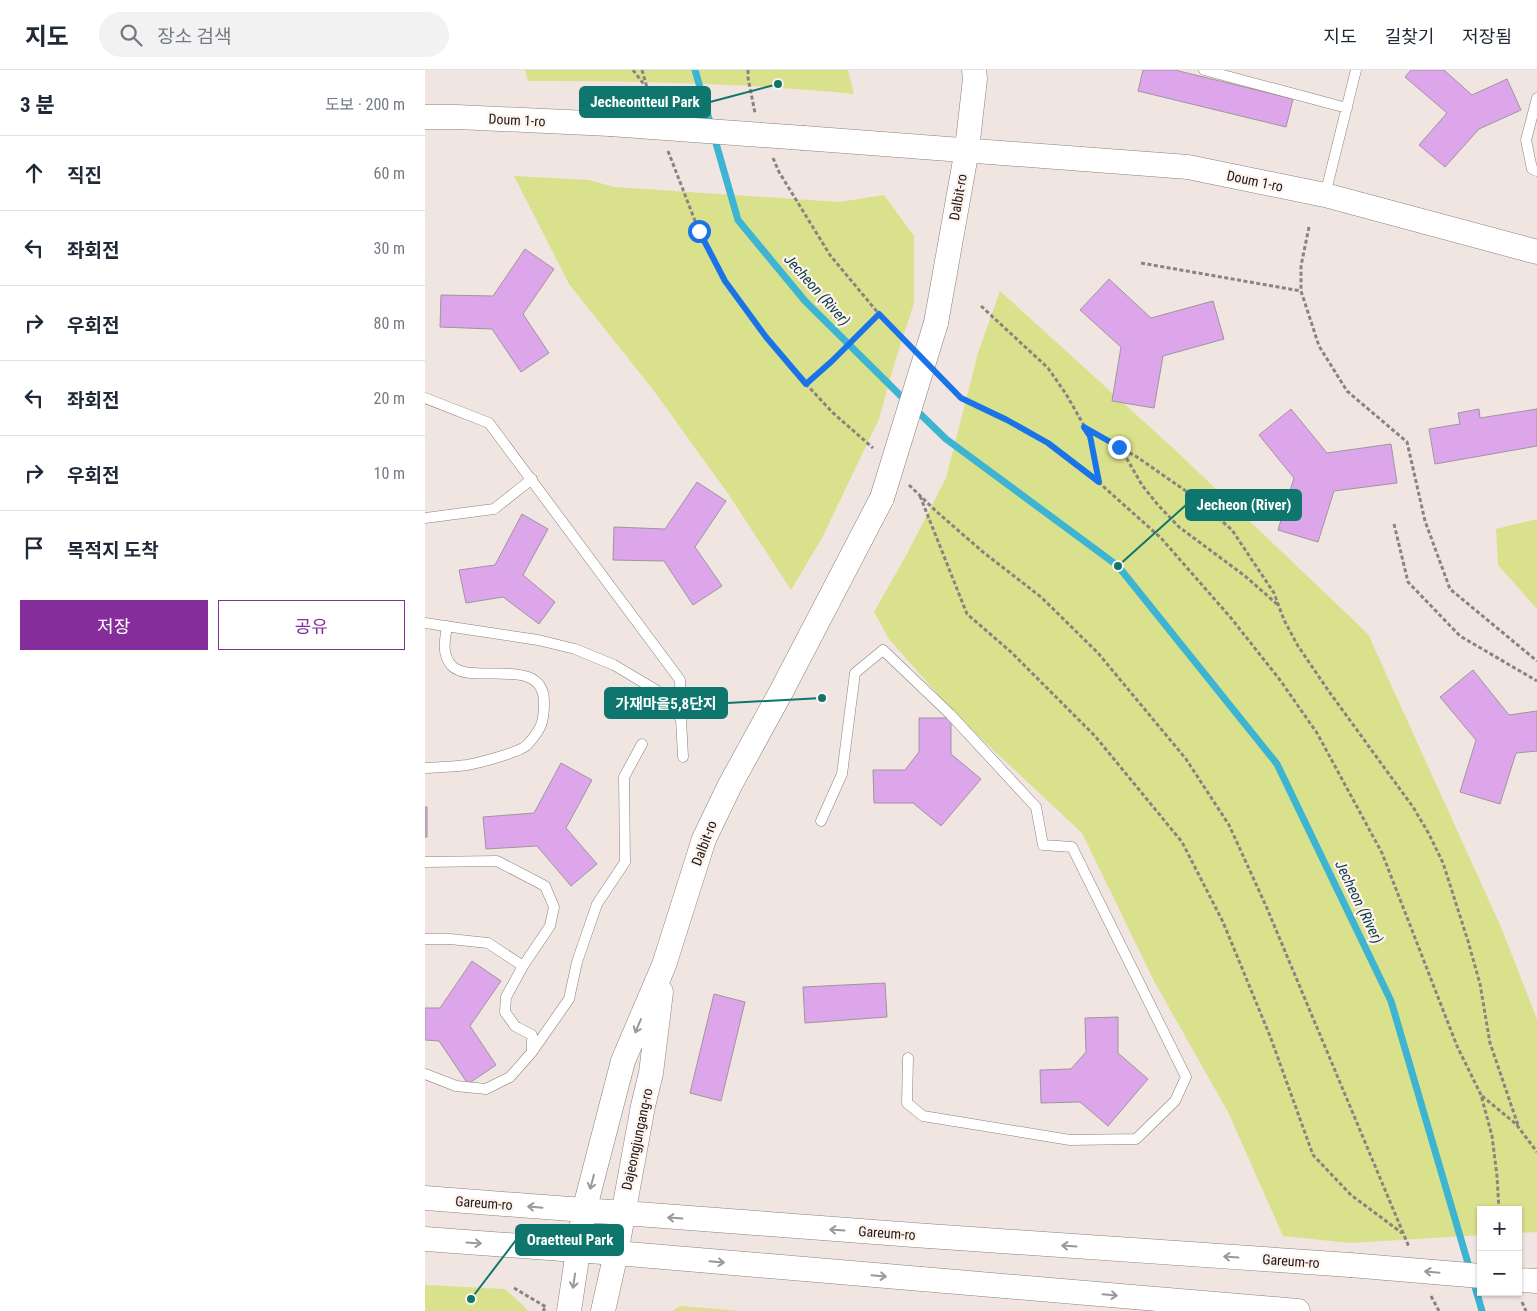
<!DOCTYPE html>
<html lang="ko">
<meta charset="utf-8">
<style>
body{margin:0;font-family:"Roboto Condensed","Noto Sans KR",sans-serif;background:#f2f2f3;color:#1f2937}
.controls{position:absolute;right:15px;bottom:15px;display:grid;overflow:hidden;border-radius:0px;box-shadow:0 1px 4px #0004}
.controls button{width:45px;height:45px;display:grid;place-items:center;padding:0;border:0;border-bottom:1px solid #e0e1e3;background:#fff;color:#1f2937;font:25px sans-serif}
.stop{position:absolute;width:15px;height:15px;margin:-11px;border:4px solid #1a73e8;border-radius:50%;background:#fff}
.stop.end{background:#1a73e8;border-color:#fff;box-shadow:0 1px 5px #0008}
.list{margin:0;padding:0;list-style:none}
h2{display:flex;justify-content:space-between;align-items:center;height:65px;margin:0;padding:0 20px;font-size:21px}
h2 small{font-size:16px;font-weight:400;color:#747a83}
.list li{display:grid;grid-template-columns:32px 1fr auto;gap:15px;align-items:center;box-sizing:border-box;height:75px;padding:0 20px;border-top:1px solid #e0e1e3}
.list b{display:block;font-size:19px;white-space:nowrap}
.list em{font-size:16px;font-style:normal;color:#747a83}
.actions{display:flex;gap:10px;padding:15px 20px}
.actions a{flex:1;padding:11px 0;border:1px solid #842d9b;border-radius:0px;text-align:center;font-size:18px;color:#842d9b}
.actions .main{background:#842d9b;color:#fff}
.icon{flex:none;width:28px;height:28px;fill:none;stroke:currentColor;stroke-width:2;stroke-linecap:round;stroke-linejoin:round}
.map{position:relative;flex:none;width:1112px;height:1241px;overflow:hidden}
header{display:flex;align-items:center;gap:30px;box-sizing:border-box;height:70px;padding:0 25px;background:#fff;border-bottom:1px solid #e0e1e3}
header strong{font-size:24px}
nav{display:flex;gap:28px;margin-inline-start:auto;font-size:18px}
.search{width:350px;height:45px;background:#f2f2f3;display:flex;align-items:center;gap:12px;box-sizing:border-box;padding:0 18px;border-radius:28px;color:#747a83;font-size:19px}
main{display:flex}
aside{flex:1;background:#fff}
.map>svg:first-child{display:block}
.green{fill:#dae18c}
.lines{fill:none;stroke-linecap:round;stroke-linejoin:round}
.stream{stroke:#3cb4d2;stroke-width:7}
.building{fill:#dea6ea;stroke:#9d969e}
.service-casing{stroke:#8b807c;stroke-width:11}
.tertiary-casing{stroke:#8b807c;stroke-width:25}
.path{stroke:#8b8381;stroke-width:3;stroke-dasharray:4 2.5;stroke-linecap:butt}
.service{stroke:#fff;stroke-width:10}
.tertiary{stroke:#fff;stroke-width:24}
.tertiary-bridge-casing{stroke:#8b807c;stroke-width:25;stroke-linecap:butt}
.tertiary-bridge{stroke:#fff;stroke-width:24}
.oneway{stroke:#9a9898}
.route{stroke:#1a73e8;stroke-width:6}
.labels{text-anchor:middle;stroke-width:4.5;stroke-linejoin:round;paint-order:stroke}
.street-label{font-size:14px;fill:#1f1b1a;stroke:#fff3ee}
.water-label{font-size:15px;font-style:italic;fill:#043c48;stroke:#fff3ee}
.leader{fill:none;stroke:#0f766e;stroke-width:2}
.callout-dot{fill:#0f766e;stroke:#fff3ee;stroke-width:2}
.callout{fill:#0f766e;stroke:#0f766e;stroke-width:2}
.callout-label{font-size:15px;text-anchor:middle;font-weight:bold;fill:#fff}
</style>
<header>
<strong>지도</strong>
<div class="search"><svg class="icon" aria-label="search" viewBox="0 0 24 24"><circle cx="10" cy="10" r="6"/><path d="M15 15l6 6"/></svg>장소 검색</div>
<nav><a>지도</a><a>길찾기</a><a>저장됨</a></nav>
</header>
<main>
<aside>
<h2>3 분<small>도보 · 200 m</small></h2>
<ul class="list">
<li><svg class="icon" aria-label="ahead" viewBox="0 0 24 24"><path d="M12 20V5M6 11l6-6 6 6"/></svg><div><b>직진</b></div><em>60 m</em></li>
<li><svg class="icon" aria-label="left" viewBox="0 0 24 24"><path d="M17 20v-9H6M10 6l-5 5 5 5"/></svg><div><b>좌회전</b></div><em>30 m</em></li>
<li><svg class="icon" aria-label="right" viewBox="0 0 24 24"><path d="M7 20v-9h11M14 6l5 5-5 5"/></svg><div><b>우회전</b></div><em>80 m</em></li>
<li><svg class="icon" aria-label="left" viewBox="0 0 24 24"><path d="M17 20v-9H6M10 6l-5 5 5 5"/></svg><div><b>좌회전</b></div><em>20 m</em></li>
<li><svg class="icon" aria-label="right" viewBox="0 0 24 24"><path d="M7 20v-9h11M14 6l5 5-5 5"/></svg><div><b>우회전</b></div><em>10 m</em></li>
<li><svg class="icon" aria-label="arrive" viewBox="0 0 24 24"><path d="M6 21V4h12l-3 4 3 4H6"/></svg><div><b>목적지 도착</b></div></li>
</ul>
<div class="actions"><a class="main">저장</a><a>공유</a></div>
</aside>
<div class="map">
<svg width="1112" height="1241" viewBox="0 0 1112 1241">
<rect width="100%" height="100%" fill="#f1e5e1"/>
<!-- green -->
<path class="green" d="M100 0H423L429 24C320 13 212 11 103 11Z
M89 106 164 110 189 117 414 132 459 125 489 166V233L469 295 454 349 397 468 366 520 304 425 229 321 144 214Z
M575 221 749 379 943 564 1076 857 1112 949V1162L1093 1163V1140H1056V1165L926 1173 858 1166 803 1042 729 911 657 763 531 645 464 569 449 542 483 482 521 408 553 283Z
M1112 449V539L1073 495 1071 459Z
M0 1215 80 1219 102 1239V1241H0Z
M255 1236 316 1241H247Z"/>
<g class="lines">
<!-- stream -->
<path class="stream" d="M270 0 313 150 380 231 482 332
M490 339 521 369 693 496 852 694 966 931 1045 1200
M1048 1210 1057 1241"/>
</g>
<!-- building -->
<path class="building" d="M718 0H750L868 29 861 57 713 21Z
M986 0H1019L1047 25 1082 9 1096 40 1054 59 1020 97 994 75 1022 43 980 7Z
M100 179 129 199 98 244 124 283 96 302 67 259 15 257 16 225 68 226Z
M684 209 726 248 788 231 799 269 738 286 729 338 687 331 696 277 655 240Z
M866 339 902 383 966 374 972 413 909 421 893 472 853 460 869 408 834 365Z
M1054 339 1055 348 1112 339V376L1010 394 1004 359 1035 354 1033 343Z
M272 412 301 431 270 477 297 516 268 535 239 491 188 490 189 457 240 459Z
M97 444 123 459 98 505 130 532 114 554 78 527 41 533 34 500 70 495Z
M1048 600 1084 645 1112 641V681L1091 683 1075 734 1035 722 1051 670 1015 627Z
M494 648H526V684L556 709 516 756 488 733H449L448 700H480L494 682Z
M136 693 167 710 141 758 172 794 146 816 112 776 61 779 58 747 109 743Z
M0 737H2V767H0Z
M47 891 76 911 45 956 71 995 43 1014 14 971 0 970V938H15Z
M460 913 462 947 380 953 378 917Z
M289 924 320 932 296 1031 265 1023Z
M693 947V983L723 1009 683 1056 655 1032 616 1033 615 1000 646 999 661 982 660 948Z"/>
<g class="lines">
<!-- service casing -->
<g class="service-casing">
<path id="service" d="M779 0 922 38
M1112 28 1101 70 1107 99 1112 101
M900 125 931 0
M0 328 64 353 255 610 256 649
M0 448 69 439 107 409
M0 553 113 570 150 579 189 595 231 620 256 649 258 687
M0 698C14 697 28 697 42 695 53 693 97 682 103 674 116 659 119 653 119 633 120 584 47 616 27 596 16 584 20 570 22 556
M396 751 417 704 430 603 458 580 525 644 611 737 618 775 647 777 761 1007 750 1031 711 1069 645 1070 498 1046 482 1033 483 988
M0 792 72 791 120 816 129 837 125 856 98 896 81 927 80 942 90 956 107 965V982L85 1007 61 1019 31 1016 0 1004
M0 869H25L63 873 98 896
M107 982 144 929 152 892 172 834 200 792 199 707 217 674"/>
</g>
<!-- tertiary casing -->
<g class="tertiary-casing">
<path id="tertiary" d="M0 47H32L185 54
M379 68 763 97 900 125 1112 182
M511 253 542 79 550 9 549 0
M0 1128 489 1165 925 1195
M0 1169 191 1183 873 1241
M1093 1210 1112 1211
M144 1241 159 1141 198 991 239 895 279 769 305 715 356 622 457 428
M178 1241 191 1183 218 1036 226 1003 236 922"/>
</g>
<!-- path -->
<path class="path" d="M208 0 221 17
M217 0 227 35
M323 0V8L330 43
M243 81 274 161 300 211 341 267 381 314 407 342 448 378
M348 88 354 102 405 185 454 244 481 272
M884 157 876 196V221L894 276 922 321 982 372 1000 451 1025 519 1112 591
M716 193 876 221
M556 236 623 298 641 324 665 366 674 413
M517 309 536 328 582 350 623 373 671 410 736 468 806 548 855 610 892 663 957 783 1032 976 1056 1025 1067 1066 1072 1106 1074 1140
M381 314 407 291 454 244
M659 357 712 387 768 426 807 460 849 523 859 550 873 576 905 623 988 737 1004 764 1018 793 1043 871 1055 914 1065 973 1094 1058
M695 377 717 415 733 435 754 457 820 506 853 535
M484 415 512 442 558 482 616 527 673 583 761 689 804 755 841 836 984 1177
M495 426 542 544 586 582 670 666 757 772 798 852 845 966 888 1085 926 1125 977 1163
M969 454 983 512 1035 566 1112 611
M1057 1026 1091 1054 1112 1082
M89 1218 121 1237 118 1241
M1006 1226 1014 1241
M1097 1232 1101 1241"/>
<!-- service -->
<use href="#service" class="service"/>
<!-- tertiary -->
<use href="#tertiary" class="tertiary"/>
<!-- tertiary-bridge casing -->
<g class="tertiary-bridge-casing">
<path id="tertiary-bridge" d="M185 54 379 68
M457 428 511 253
M925 1195 1056 1206"/>
</g>
<!-- tertiary-bridge -->
<use href="#tertiary-bridge" class="tertiary-bridge"/>
</g>
<!-- one-way arrows -->
<defs><path id="oneway-shaft" d="M-6 0H5M1.5-3L5.5 0L1.5 3" fill="none" stroke-width="1.6" stroke-linecap="round" stroke-linejoin="round" transform="scale(1.25)"/></defs>
<g class="oneway">
<use href="#oneway-shaft" transform="translate(213 956) rotate(113)"/>
<use href="#oneway-shaft" transform="translate(167 1112) rotate(105)"/>
<use href="#oneway-shaft" transform="translate(110 1137) rotate(-175)"/>
<use href="#oneway-shaft" transform="translate(250 1148) rotate(-176)"/>
<use href="#oneway-shaft" transform="translate(412 1160) rotate(-176)"/>
<use href="#oneway-shaft" transform="translate(49 1173) rotate(4)"/>
<use href="#oneway-shaft" transform="translate(644 1176) rotate(-176)"/>
<use href="#oneway-shaft" transform="translate(806 1187) rotate(-176)"/>
<use href="#oneway-shaft" transform="translate(292 1192) rotate(5)"/>
<use href="#oneway-shaft" transform="translate(1007 1202) rotate(-175)"/>
<use href="#oneway-shaft" transform="translate(454 1206) rotate(5)"/>
<use href="#oneway-shaft" transform="translate(149 1211) rotate(98)"/>
<use href="#oneway-shaft" transform="translate(685 1225) rotate(5)"/>
</g>
<g class="lines">
<!-- route -->
<path class="route" d="M274 161 300 211 341 267 381 314 407 291 454 244 536 328 582 350 623 373 674 412 665 366 659 357 694 377"/>
</g>
<g class="labels">
<!-- street labels -->
<g class="street-label">
<text transform="translate(92 50) rotate(3)" y="5">Doum 1-ro</text>
<text transform="translate(830 111) rotate(12)" y="5">Doum 1-ro</text>
<text transform="translate(533 127) rotate(-80)" y="5">Dalbit-ro</text>
<text transform="translate(279 773) rotate(-69)" y="5">Dalbit-ro</text>
<text transform="translate(212 1069) rotate(-78)" y="5">Dajeongjungang-ro</text>
<text transform="translate(59 1133) rotate(4)" y="5">Gareum-ro</text>
<text transform="translate(462 1163) rotate(4)" y="5">Gareum-ro</text>
<text transform="translate(866 1191) rotate(4)" y="5">Gareum-ro</text>
</g>
<!-- water labels -->
<g class="water-label">
<text transform="translate(392 220) rotate(48)" y="5">Jecheon (River)</text>
<text transform="translate(934 832) rotate(64)" y="5">Jecheon (River)</text>
</g>
</g>
<!-- callouts -->
<path class="leader" d="M353 14L285 32M693 496L761 435M397 628L302 633M46 1229L91 1170"/>
<g class="callout-dot">
<circle cx="353" cy="14" r="5"/>
<circle cx="693" cy="496" r="5"/>
<circle cx="397" cy="628" r="5"/>
<circle cx="46" cy="1229" r="5"/>
</g>
<g class="callout">
<rect x="155" y="17" width="130" height="30" rx="5"/>
<rect x="761" y="420" width="115" height="30" rx="5"/>
<rect x="180" y="618" width="122" height="30" rx="5"/>
<rect x="91" y="1155" width="107" height="30" rx="5"/>
</g>
<g class="callout-label">
<text x="220" y="37">Jecheontteul Park</text>
<text x="819" y="440">Jecheon (River)</text>
<text x="241" y="639">가재마을5,8단지</text>
<text x="145" y="1175">Oraetteul Park</text>
</g>
</svg>
<div class="controls">
<button>+</button>
<button>−</button>
</div>
<div class="stop" style="left:274px;top:161px"></div>
<div class="stop end" style="left:694px;top:377px"></div>
</div>
</main>
